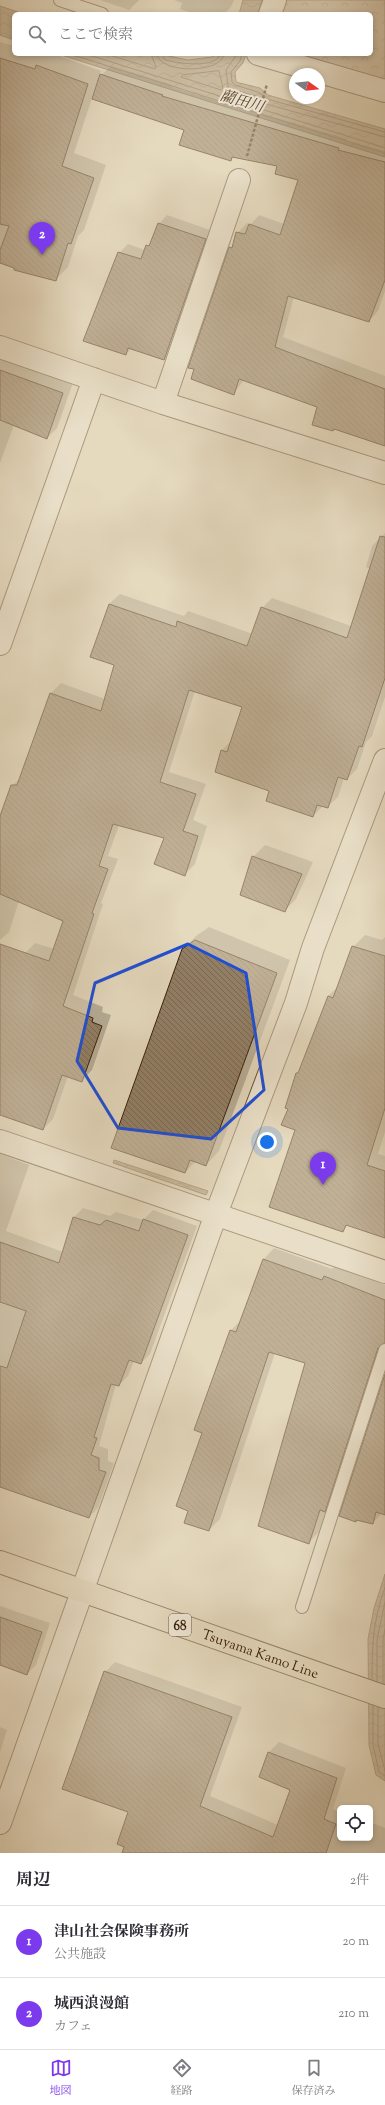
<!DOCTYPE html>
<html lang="ja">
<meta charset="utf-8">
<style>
body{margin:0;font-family:"Sorts Mill Goudy","Noto Serif JP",serif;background:#f7f7f7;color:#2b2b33}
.controls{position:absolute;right:12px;bottom:12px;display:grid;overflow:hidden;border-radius:6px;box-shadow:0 2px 6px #0003}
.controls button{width:36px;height:36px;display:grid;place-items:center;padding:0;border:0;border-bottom:1px solid #e1e1e2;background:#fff;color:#2b2b33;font:20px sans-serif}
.compass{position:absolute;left:289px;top:68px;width:36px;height:36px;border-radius:50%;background:#fff;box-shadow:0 2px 6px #0003;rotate:105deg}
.you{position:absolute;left:267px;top:1142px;width:14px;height:14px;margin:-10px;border:3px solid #fff;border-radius:50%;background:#1a73e8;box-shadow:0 0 0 6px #1a73e833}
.badge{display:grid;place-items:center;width:26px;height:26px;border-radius:50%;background:#7c3aed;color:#fff;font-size:13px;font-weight:700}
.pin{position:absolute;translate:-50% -33px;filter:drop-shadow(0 1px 2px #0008)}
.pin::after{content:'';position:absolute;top:21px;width:14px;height:12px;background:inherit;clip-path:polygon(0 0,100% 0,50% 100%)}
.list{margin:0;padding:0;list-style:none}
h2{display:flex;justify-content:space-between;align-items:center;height:52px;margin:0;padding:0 16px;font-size:17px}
h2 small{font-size:13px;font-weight:400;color:#7c7c81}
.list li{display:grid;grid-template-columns:26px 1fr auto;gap:12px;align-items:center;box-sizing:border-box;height:72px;padding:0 16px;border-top:1px solid #e1e1e2}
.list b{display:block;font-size:15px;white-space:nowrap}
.list p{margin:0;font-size:13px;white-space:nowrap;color:#7c7c81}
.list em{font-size:13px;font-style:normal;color:#7c7c81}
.icon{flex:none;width:22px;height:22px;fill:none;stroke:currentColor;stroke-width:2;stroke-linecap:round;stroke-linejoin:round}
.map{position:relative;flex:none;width:385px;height:1853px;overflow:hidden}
.search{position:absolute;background:#fff;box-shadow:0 2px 6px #0003;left:12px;right:12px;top:12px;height:44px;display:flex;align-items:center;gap:10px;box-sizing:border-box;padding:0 14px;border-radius:6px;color:#7c7c81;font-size:15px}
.sheet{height:196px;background:#fff}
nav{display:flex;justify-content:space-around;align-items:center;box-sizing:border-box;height:56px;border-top:1px solid #e1e1e2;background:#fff;font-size:11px;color:#7c7c81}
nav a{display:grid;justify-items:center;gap:2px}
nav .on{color:#7c3aed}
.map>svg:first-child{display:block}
.park{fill:url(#park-crowns);stroke:#806c52}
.water{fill:url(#water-waves);stroke:#7d684f}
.shadow{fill:#0003}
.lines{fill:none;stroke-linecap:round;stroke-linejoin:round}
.shore{stroke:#725c42;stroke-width:1}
.building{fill:url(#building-back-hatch);stroke:#391e06}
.service-casing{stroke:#644d34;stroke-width:14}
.minor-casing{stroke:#644d34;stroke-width:24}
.primary-casing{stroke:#391e06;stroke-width:24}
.path{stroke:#391e06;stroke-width:2.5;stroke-dasharray:3 2;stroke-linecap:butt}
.service{stroke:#eee6d5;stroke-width:12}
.minor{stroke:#eee6d5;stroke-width:22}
.primary{stroke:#e5d9be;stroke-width:22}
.marked{fill:none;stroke:#1d4ed8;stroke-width:3;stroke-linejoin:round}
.labels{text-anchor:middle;stroke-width:4;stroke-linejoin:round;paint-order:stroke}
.shield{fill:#eee6d5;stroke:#6f5a44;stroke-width:1}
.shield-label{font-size:13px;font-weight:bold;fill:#391e06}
.street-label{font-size:14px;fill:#391e06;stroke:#eee6d5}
.water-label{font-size:15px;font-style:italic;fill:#614930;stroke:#eee6d5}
</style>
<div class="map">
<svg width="385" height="1853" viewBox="0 0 385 1853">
<defs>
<pattern id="park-crowns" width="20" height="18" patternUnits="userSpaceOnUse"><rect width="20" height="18" fill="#c8b99f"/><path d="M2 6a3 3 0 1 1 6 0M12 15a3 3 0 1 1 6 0" fill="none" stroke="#a39680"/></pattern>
<pattern id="water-waves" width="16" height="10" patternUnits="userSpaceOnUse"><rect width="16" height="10" fill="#ab997f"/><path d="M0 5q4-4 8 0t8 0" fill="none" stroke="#8c7c66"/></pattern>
<pattern id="building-back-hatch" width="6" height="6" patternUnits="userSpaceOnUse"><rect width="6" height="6" fill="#927f66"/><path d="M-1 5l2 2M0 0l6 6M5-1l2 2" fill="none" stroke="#786752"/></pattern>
</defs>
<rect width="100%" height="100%" fill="#e5d9be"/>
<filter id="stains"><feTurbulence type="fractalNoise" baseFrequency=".005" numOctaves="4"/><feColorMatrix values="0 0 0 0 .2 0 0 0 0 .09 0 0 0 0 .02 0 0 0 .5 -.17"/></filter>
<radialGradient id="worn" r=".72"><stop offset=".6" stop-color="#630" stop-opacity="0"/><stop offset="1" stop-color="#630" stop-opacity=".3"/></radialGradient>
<!-- park -->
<path class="park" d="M285 0H385V80L300 54H371V14H281Z"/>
<!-- water -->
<path class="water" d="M243 0H262L258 14H239Z
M0 6 24 14H14V40L0 35Z
M58 54H159L188 60 212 57 217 54H246L243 63 235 72 236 82 260 88 268 95 385 129V157Z
M114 1160 208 1191 206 1195 113 1163Z
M385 1574V1781L376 1775 369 1745 368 1639 374 1608Z"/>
<!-- shadow -->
<path class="shadow" d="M100 0H139L129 10Z
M174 0H234L231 7 224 14H195L180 9 182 3Z
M0 42 14 46V54H40L47 56 54 54 101 71 98 78 111 66 172 85 171 87 347 139 346 141 385 151V291L378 311 369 321 294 297 283 337 385 376V445L318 406 244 380 234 393 230 248 234 244 237 233 247 223 251 224 259 215 284 224 300 179 279 165 234 157 230 160 185 130 92 98 74 153 106 165 84 230 78 236 68 267 55 280 0 262Z
M167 215 213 231 173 350 164 359 132 348 126 354 119 253 128 244 145 250 153 240 159 224Z
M2 357 73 383 57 428 47 438 14 425 0 463V359Z
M385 533V697L372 736 366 742 357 769 347 779 344 778 338 797 327 807 323 806 313 816 270 791 216 771 222 750 232 740 243 706 195 691 169 772 206 784 193 820 207 826 195 864 185 874 165 837 119 825 108 856 118 859 101 903 103 904 73 995 103 1007 102 1012 111 1015 92 1070 81 1081 68 1076 53 1119 43 1129 0 1114V998L25 953 35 943 54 949 64 920 19 901 9 932 0 940V819L12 786 22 776 50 694 61 683 105 699 115 664 109 604 120 594 184 616 188 611 253 634 262 608 272 598 351 626 371 569 366 567 372 546Z
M265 845 313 862 296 899 284 911 253 857Z
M209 927 290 960 219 1151 206 1165 196 1161 185 1172 182 950 196 936Z
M365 935 382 940 385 937V1132L378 1154 385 1156V1237L348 1225 342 1231 296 1129 289 1108 297 1073 300 1070 328 996 339 986 353 947Z
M0 1154 29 1165 6 1231 63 1252 74 1217 83 1208 110 1216 116 1212 143 1220 153 1210 197 1226 150 1354 141 1363 134 1361 128 1376 119 1385 116 1384 99 1446 108 1449V1461L114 1463 98 1508 89 1517 0 1486Z
M274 1248 332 1269 336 1265 385 1285V1346L335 1500 327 1508 319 1532 308 1543 306 1362 275 1353 220 1519 209 1530 189 1510 203 1433 195 1430 231 1330 241 1320 264 1259Z
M385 1378V1514L382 1513 373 1523Z
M0 1606 50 1623 36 1665 27 1674 0 1664Z
M115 1662 242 1707 210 1796 278 1825 291 1789 269 1752 279 1742 346 1768 333 1809 340 1812V1838H370V1822L385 1828V1853H123L129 1811 105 1672Z
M0 1727 7 1730 0 1752Z"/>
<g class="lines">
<!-- shore -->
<path class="shore" d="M70 54 385 153
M86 54 385 148
M106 54 155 69 156 67 151 54
M157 54C159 74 222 74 224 54
M162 54 165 60C179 63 206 68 218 58L219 54
M237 54 226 70 228 86 233 90 256 96 266 104 385 137
M242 54 240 61 231 72 232 82 235 85 258 92 267 99 385 132
M219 71 223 88 221 90 181 77 183 75Z
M372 1680C372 1643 373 1622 385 1587
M377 1682V1640L385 1602
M383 1684V1640L385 1629
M373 1705V1745L379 1772 385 1776
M378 1707V1744L385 1771"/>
</g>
<!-- building -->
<path class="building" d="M0 58 35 69 36 65 88 84 62 166 94 178 71 244 68 243 56 281 14 270V268L0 263V250L9 226 0 224Z
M100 74 163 95 162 96 339 148 338 150 385 162V280L369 322 288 296 275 347 385 389V446L334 429 333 431 312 425 317 407 239 379 234 395 191 379 194 369 188 368 229 247 232 248 236 232 245 234 249 224 280 235 298 180 275 174 277 166 232 157 231 161 179 145 184 130 92 99Z
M158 223 206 239 164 360 128 348 126 355 83 341 118 252 141 259 146 245 149 246Z
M0 370 63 393 47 439 0 420Z
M380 536 385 537V678L362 747 359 746 347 780 338 777 328 808 317 805 313 817 266 801 269 791 215 772 221 750 227 752 242 707 189 690 160 782 196 794 183 831 198 836 185 876 154 864 164 838 113 824 99 866 108 869 92 913 94 914 63 1006 93 1018 92 1022 102 1026 82 1082 62 1075 43 1130 0 1115V944L49 961 63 921 0 894V816L11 785H17L50 693 101 711 114 665 90 657 109 604 176 627 177 621 247 646 261 607 347 638Z
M252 856 302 874 285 912 240 895Z
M195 940 277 973 206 1166 190 1160 185 1173 111 1148 182 949Z
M352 946 385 956V1108L367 1165 385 1171V1238L346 1225 343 1232 269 1207 295 1130 281 1125 288 1109 285 1108 296 1073H298L328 996 333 998Z
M73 1217 100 1225 106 1220 139 1231 143 1219 188 1235 141 1364 129 1360 119 1386 111 1384 94 1437 97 1438 91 1455 99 1458V1470L106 1472 89 1518 0 1487V1366L7 1368 26 1311 0 1302V1242L59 1263Z
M263 1259 322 1280 324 1276 385 1300V1343L378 1348 325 1512 320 1510 309 1544 258 1526 305 1363 269 1352 209 1531 184 1523 188 1511 176 1506 202 1433 194 1430 230 1330 236 1332Z
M385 1374V1515L376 1512 373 1524 356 1520V1522L339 1516Z
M0 1617 42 1632 27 1675 0 1665Z
M104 1671 232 1717 200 1806 273 1837 290 1790 259 1777 268 1752 337 1778 324 1819 336 1824 326 1853H122L124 1847 117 1844 128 1812 62 1789Z"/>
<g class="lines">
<!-- service casing -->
<g class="service-casing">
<path id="service" d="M60 0 102 14
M302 1607 385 1350"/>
</g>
<!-- minor casing -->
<g class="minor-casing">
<path id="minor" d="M270 14 275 0
M258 54 385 91
M0 347 163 403 385 473
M163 403 239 180
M0 644 94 379
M0 1141 385 1272
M0 1823 216 1214 296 1003 313 948 385 760"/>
</g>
<!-- primary casing -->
<g class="primary-casing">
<g id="primary">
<path id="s1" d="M0 1562 385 1697"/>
</g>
</g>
<!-- path -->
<path class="path" d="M247 156 267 84"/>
<!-- service -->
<use href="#service" class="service"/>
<!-- minor -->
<use href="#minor" class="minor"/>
<!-- primary -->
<use href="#primary" class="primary"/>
</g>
<!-- marked area -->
<path d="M0 0H385V1853H0ZM188 944 246 973 264 1090 211 1139 118 1128 77 1061 95 983Z" fill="#e5d9be" fill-opacity=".55" fill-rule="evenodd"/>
<path class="marked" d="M188 944 246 973 264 1090 211 1139 118 1128 77 1061 95 983Z"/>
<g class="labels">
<!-- shield labels -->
<rect class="shield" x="169" y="1614" width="22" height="22" rx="3"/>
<g class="shield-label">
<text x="180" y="1630">68</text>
</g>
<!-- street labels -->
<g class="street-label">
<text dy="5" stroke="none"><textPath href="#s1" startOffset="276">Tsuyama Kamo Line</textPath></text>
</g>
<!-- water labels -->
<g class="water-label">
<text transform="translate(242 101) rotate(16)" y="5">藺田川</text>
</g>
</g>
<rect width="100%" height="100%" filter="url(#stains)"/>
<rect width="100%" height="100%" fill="url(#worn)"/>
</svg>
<div class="controls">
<button><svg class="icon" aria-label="locate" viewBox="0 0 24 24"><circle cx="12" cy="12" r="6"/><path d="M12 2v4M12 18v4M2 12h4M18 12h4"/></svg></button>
</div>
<svg class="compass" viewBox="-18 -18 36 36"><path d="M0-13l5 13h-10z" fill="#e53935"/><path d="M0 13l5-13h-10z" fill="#7c7c81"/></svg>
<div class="you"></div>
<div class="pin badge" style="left:323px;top:1185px">1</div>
<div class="pin badge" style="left:42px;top:255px">2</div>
<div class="search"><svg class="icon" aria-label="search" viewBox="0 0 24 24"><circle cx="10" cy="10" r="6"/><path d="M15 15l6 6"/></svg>ここで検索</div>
</div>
<section class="sheet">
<h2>周辺<small>2件</small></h2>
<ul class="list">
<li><span class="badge">1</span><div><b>津山社会保険事務所</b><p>公共施設</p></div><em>20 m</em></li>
<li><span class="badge">2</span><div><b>城西浪漫館</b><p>カフェ</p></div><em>210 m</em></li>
</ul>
</section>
<nav>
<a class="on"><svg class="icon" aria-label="map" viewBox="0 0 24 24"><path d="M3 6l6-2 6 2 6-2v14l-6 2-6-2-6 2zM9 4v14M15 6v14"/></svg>地図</a>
<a><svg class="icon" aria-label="directions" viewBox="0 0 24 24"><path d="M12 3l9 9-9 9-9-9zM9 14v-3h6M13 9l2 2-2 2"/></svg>経路</a>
<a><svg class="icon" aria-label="saved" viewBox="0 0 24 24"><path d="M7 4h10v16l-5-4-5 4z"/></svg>保存済み</a>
</nav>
